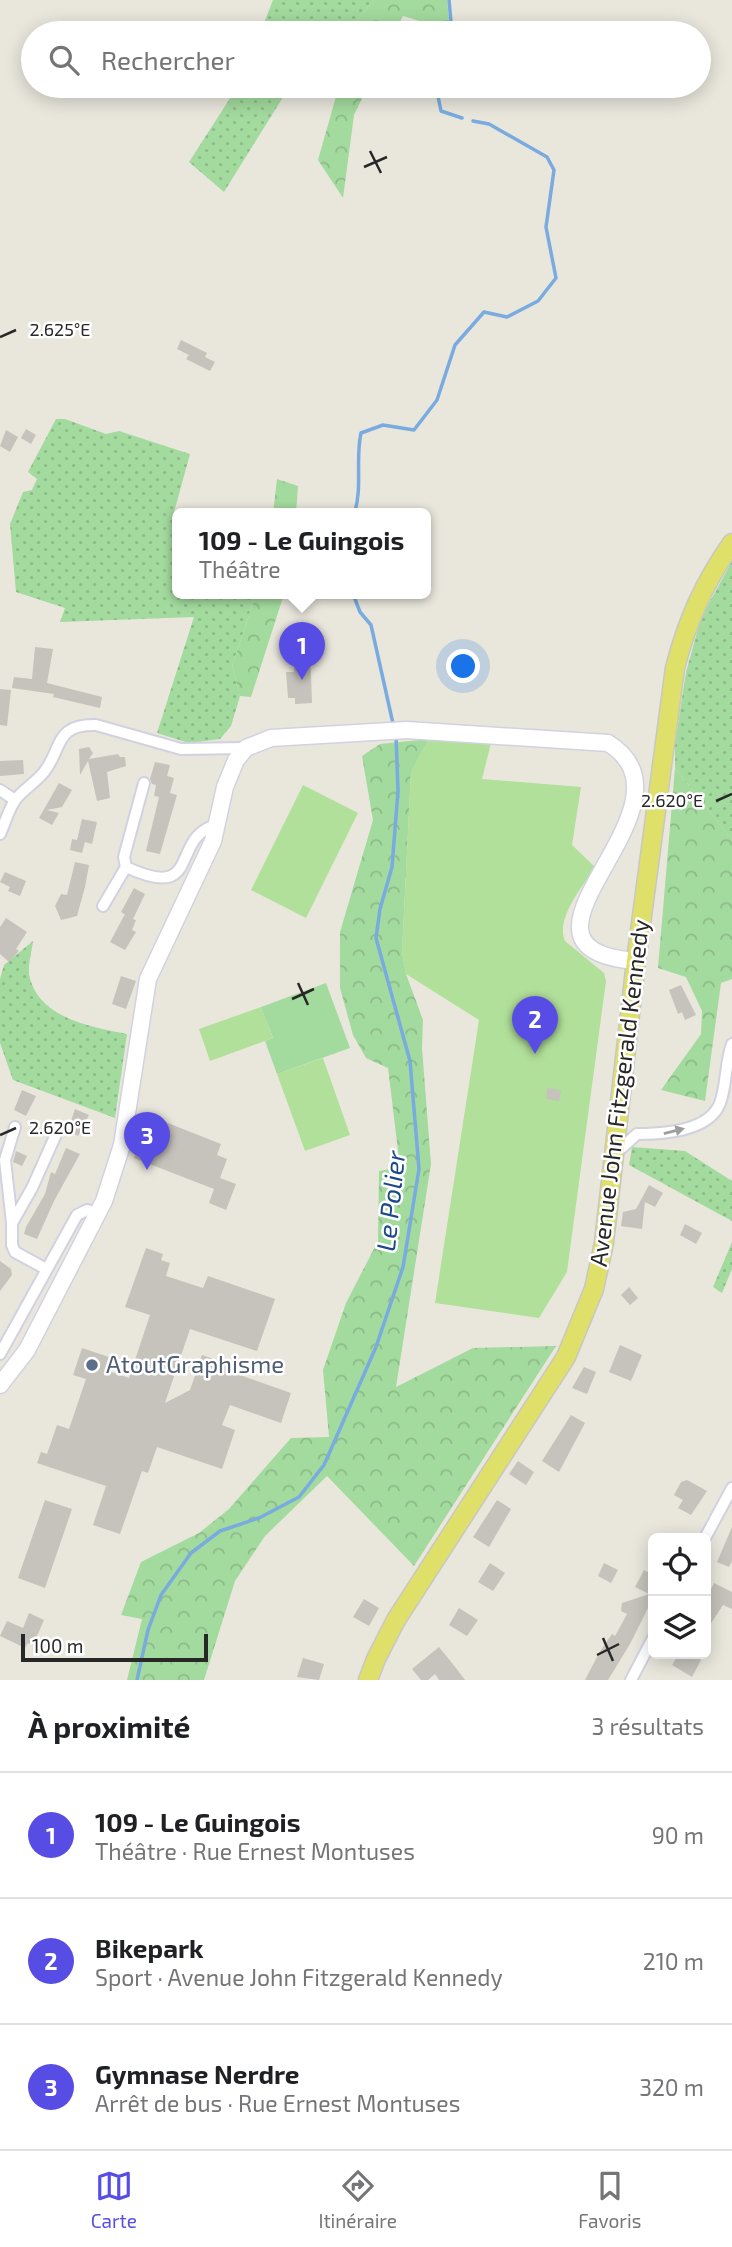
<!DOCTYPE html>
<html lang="fr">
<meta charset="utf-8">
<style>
body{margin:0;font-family:"Exo 2",sans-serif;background:#f6f6f6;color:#202124}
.controls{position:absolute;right:21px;bottom:21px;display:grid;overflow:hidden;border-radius:10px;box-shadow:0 4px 18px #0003}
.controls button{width:63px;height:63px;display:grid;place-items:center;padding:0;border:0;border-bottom:2px solid #e0e0e0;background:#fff;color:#202124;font:35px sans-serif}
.scale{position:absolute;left:21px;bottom:18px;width:187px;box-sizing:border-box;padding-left:7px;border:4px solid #282828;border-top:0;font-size:19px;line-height:24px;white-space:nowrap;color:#282828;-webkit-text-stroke:5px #fff;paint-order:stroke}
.you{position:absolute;left:464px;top:667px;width:24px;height:24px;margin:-18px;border:5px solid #fff;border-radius:50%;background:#1a73e8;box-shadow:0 0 0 10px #1a73e833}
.badge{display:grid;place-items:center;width:46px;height:46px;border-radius:50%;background:#574de5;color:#fff;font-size:23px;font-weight:700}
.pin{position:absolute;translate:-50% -58px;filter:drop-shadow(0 2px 4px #0008)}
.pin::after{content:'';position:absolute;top:37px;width:24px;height:21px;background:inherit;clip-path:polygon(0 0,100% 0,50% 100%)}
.popup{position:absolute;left:172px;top:508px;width:259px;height:91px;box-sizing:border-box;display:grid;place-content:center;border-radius:10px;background:#fff;filter:drop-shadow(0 2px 5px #0005);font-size:23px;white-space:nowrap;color:#757577}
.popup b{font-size:26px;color:#202124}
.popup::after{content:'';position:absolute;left:50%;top:100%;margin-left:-14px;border:14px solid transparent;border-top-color:#fff}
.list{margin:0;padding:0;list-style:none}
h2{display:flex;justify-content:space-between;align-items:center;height:91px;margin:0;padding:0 28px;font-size:30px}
h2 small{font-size:23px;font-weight:400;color:#757577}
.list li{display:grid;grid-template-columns:46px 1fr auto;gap:21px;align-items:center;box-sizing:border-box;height:126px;padding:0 28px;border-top:2px solid #e0e0e0}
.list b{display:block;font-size:26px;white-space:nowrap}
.list p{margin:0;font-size:23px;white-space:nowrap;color:#757577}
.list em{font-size:23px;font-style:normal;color:#757577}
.icon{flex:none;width:38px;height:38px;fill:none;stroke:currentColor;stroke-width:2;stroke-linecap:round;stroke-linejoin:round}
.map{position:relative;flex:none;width:732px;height:1680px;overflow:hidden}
.search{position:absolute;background:#fff;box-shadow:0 4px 18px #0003;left:21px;right:21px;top:21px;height:77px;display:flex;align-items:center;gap:18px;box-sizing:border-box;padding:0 24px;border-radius:38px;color:#757577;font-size:26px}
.sheet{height:469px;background:#fff}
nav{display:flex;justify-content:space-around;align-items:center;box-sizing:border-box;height:98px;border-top:2px solid #e0e0e0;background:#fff;font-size:19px;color:#757577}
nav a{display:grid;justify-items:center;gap:4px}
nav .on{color:#574de5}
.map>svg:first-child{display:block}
.grass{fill:url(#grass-dots)}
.forest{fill:url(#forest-crowns)}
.park{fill:#a3da9e}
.pitch{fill:#b1e09a}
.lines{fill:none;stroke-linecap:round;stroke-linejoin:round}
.stream{stroke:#79abe0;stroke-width:3.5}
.building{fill:#c5c3bb}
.street-casing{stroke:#d2d1e0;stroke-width:14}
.secondary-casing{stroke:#d2d1e0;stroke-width:19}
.primary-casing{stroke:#c7c7c7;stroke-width:21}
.street{stroke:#fff;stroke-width:10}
.secondary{stroke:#fff;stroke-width:16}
.primary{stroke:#dee069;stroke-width:18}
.oneway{fill:#9e9e9e}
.ticks{fill:none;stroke:#282828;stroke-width:2.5}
.service-dot{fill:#5c6f8a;stroke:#fff;stroke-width:2.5}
.labels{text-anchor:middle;stroke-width:5;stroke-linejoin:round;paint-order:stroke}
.street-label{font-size:24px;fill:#282828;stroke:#fff}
.service-label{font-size:24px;fill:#4e5e75;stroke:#fff;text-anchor:start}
.water-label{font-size:26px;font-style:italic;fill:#1c4889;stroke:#fff}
.ticks-label{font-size:18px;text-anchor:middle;fill:#282828;stroke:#fff;stroke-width:5;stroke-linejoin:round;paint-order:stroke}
</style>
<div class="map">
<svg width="732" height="1680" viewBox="0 0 732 1680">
<defs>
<pattern id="grass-dots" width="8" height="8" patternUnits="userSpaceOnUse" patternTransform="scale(1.75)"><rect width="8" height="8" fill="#a3da9e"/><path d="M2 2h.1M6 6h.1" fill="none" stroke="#8cbb88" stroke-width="1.8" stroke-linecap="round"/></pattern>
<pattern id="forest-crowns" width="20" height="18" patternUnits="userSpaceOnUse" patternTransform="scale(1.75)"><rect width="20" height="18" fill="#a3da9e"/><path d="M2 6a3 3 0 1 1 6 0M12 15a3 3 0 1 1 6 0" fill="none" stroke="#8cbb88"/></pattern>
</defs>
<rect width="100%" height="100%" fill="#e9e7dc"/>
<!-- grass -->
<path class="grass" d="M273 0H374L355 23 336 33H260Z
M238 86H290L224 192 189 162Z
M56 419H65L106 434 119 431 190 454 173 516 178 518V594H256L232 666 240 696 231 726 220 739 189 743 157 733 194 617 60 622 65 608 16 592 10 524 23 492 32 490 37 479 28 472Z
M732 561V840L675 768V744L686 672 701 618Z
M33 941C32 951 28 964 29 974 37 1018 91 1027 127 1034L115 1118 13 1080 0 1043V979L4 965Z
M632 1147 685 1151 732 1181V1221L629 1165Z
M732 1242V1269L722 1293 713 1287Z"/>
<!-- forest -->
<path class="forest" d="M374 0H447L450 30 403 16 394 33H353L355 23Z
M339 86H368L354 115 343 198 318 160Z
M277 479 298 486 296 514H273Z
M256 594H284L251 697 240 696 232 666Z
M429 739 411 772 402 952 406 974 423 1020 422 1048 431 1164 396 1387 473 1348 556 1346 414 1566 327 1476 265 1536 235 1581 204 1680H127L142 1619 121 1615 141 1562 199 1533 229 1509 291 1438 329 1437 323 1370 346 1303 378 1241 379 1171 400 1167 388 1068 366 1058 353 1035 340 988V932L373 820 362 756 380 744Z
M675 768 732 840V979L721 983 705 1101 661 1090 701 1034 702 1011 686 977 658 968Z"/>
<!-- park -->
<path class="park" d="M326 983 350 1048 277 1074 265 1041 273 1038 261 1007Z"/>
<!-- pitch -->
<path class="pitch" d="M429 739 491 743 482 779 581 787 572 845 595 867C584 885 555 918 565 941L604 973 606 981 567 1272 539 1318 435 1303 479 1020 406 974 402 952 411 771Z
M303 785 358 813 306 918 251 890Z
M261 1007 273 1038 210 1061 199 1029Z
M323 1058 350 1135 305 1151 277 1074Z"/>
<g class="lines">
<!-- stream -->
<path class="stream" d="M449 0 452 33
M436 86 441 111 462 118
M354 514C363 489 355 459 361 433L383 425 414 430 437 400 455 345 484 312 507 317 538 301 556 278 546 227 554 170 547 157 489 124 473 121
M353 594 360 612 371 625 394 728
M137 1680 148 1630 161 1595 191 1553 220 1531 259 1518 299 1497 324 1465 376 1347 403 1267 419 1169 410 1061 376 938 380 909 392 867 398 791 396 735"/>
</g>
<!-- building -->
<path class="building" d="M181 340 207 353 205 357 215 362 210 371 186 359 189 355 177 349Z
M26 429 36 435 31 444 21 438Z
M6 430 18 437 10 452 0 446Z
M35 647 53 649 47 683 102 697 100 708 53 697 54 694 12 688 14 677 32 679Z
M293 648H310L312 703 295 704V698H288L286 672H294Z
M0 689 11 690 7 726 0 725Z
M89 747 93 753 89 759 118 754 120 757H125L126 766 107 772 110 798 97 801 88 761 80 775 79 749Z
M23 760 24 774 0 776V761Z
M155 762 170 765 167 776 174 778 170 793 177 795 160 854 146 851 159 797 154 796 156 785 152 784 150 779Z
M59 783 72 790 62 807 47 810 59 813 52 825 39 818Z
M82 819 97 822 92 844 85 842 82 853 70 850 72 839 77 840Z
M75 862 89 865 85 887 77 916 61 920 55 906 61 894 67 895Z
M5 872 26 881 20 896 8 891 10 887 0 882Z
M134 888 145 894 133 919 136 920 132 930 136 932 125 950 110 942 125 914 129 917 121 912Z
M6 918 27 932 16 949 19 951 9 962 0 954V927Z
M121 976 136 981 126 1009 112 1004Z
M681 985 696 1015 685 1020 682 1012 678 1014 669 990Z
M547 1088 561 1090 559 1101 546 1099Z
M22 1090 36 1096 26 1116 14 1110Z
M75 1109 89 1115 78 1136 68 1130Z
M150 1116 221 1144 217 1155 227 1159 220 1178 236 1184 226 1210 209 1203 214 1189 134 1158Z
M66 1148 80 1154 54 1201 37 1239 24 1234 26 1227 45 1194 51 1172 55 1174Z
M16 1151 27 1156 22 1166 13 1162Z
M649 1185 663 1193 655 1207 645 1202 642 1229 621 1226 623 1212 636 1209Z
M685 1224 702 1233 696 1244 680 1235Z
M146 1248 163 1254 161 1260 170 1263 166 1276 203 1288 208 1276 275 1299 257 1351 190 1329 165 1403 190 1390 202 1355 242 1369 240 1375 291 1393 281 1423 230 1405 222 1425 235 1430 222 1469 157 1447 148 1473 142 1471 120 1534 93 1525 106 1486 37 1463 41 1452 47 1454 57 1425 69 1429 86 1379 73 1375 82 1348 109 1357 105 1370 129 1378 150 1315 125 1307Z
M0 1261 11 1269 12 1275 0 1291Z
M629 1287 638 1298 630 1305 621 1295Z
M620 1345 642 1355 631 1381 609 1372Z
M584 1367 596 1372 587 1394 572 1388Z
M571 1415 585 1423 559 1472 542 1461Z
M518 1461 534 1472 526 1485 509 1474Z
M687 1480 707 1491 691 1515 678 1508 683 1500 674 1495 681 1482Z
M45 1500 72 1509 45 1588 18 1578Z
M497 1500 511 1509 489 1547 473 1537Z
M732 1527V1561L729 1567 717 1562Z
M490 1563 505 1573 493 1591 478 1582Z
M604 1563 618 1570 611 1583 598 1576Z
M644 1570 653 1575V1598L630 1644 608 1680H585L599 1653 612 1634 615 1636 627 1614 621 1611 622 1603 649 1594 635 1587Z
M714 1583 732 1592V1609L723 1605 706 1631V1600Z
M364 1599 379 1608 369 1626 353 1617Z
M459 1608 478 1620 467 1636 449 1625Z
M29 1613 44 1620 33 1645 28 1643 25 1648 0 1636 7 1621 23 1628Z
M439 1647 456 1668 465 1680H439L435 1674 428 1680H421L412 1669Z
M679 1654H691L701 1660 692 1677 672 1665Z
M303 1658 324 1664 319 1680 297 1677Z"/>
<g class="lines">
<!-- street casing -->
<g class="street-casing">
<path id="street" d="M144 783 124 857 126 867C203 903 169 838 216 825
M0 790 15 800
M0 834C5 823 9 808 16 799 24 789 36 782 44 772 63 748 54 724 96 725L181 749 246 748
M103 906 126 867
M616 1153 637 1134C662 1134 709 1132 720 1103 727 1084 725 1063 732 1044
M12 1223 5 1160 15 1127
M46 1269 15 1252 12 1245V1223L32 1188 58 1130
M0 1354 77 1215 87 1210 98 1213
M705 1538 732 1488
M631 1680 653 1638"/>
</g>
<!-- secondary casing -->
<g class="secondary-casing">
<path id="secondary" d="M0 1385 27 1350 104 1201 122 1145 148 979 213 841 225 787 236 760 246 748 271 738 407 730 608 743C710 806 480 949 636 961"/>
</g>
<!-- primary casing -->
<g class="primary-casing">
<path id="primary" d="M368 1680 376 1659 396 1620 566 1357 594 1289 604 1243 636 961 675 668C687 621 704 583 732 543"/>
</g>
<!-- street -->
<use href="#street" class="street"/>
<!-- secondary -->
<use href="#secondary" class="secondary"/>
<!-- primary -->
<use href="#primary" class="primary"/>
</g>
<!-- one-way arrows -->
<defs><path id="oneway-solid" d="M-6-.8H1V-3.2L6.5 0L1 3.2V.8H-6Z" transform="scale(1.75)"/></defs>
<use class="oneway" href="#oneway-solid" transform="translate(674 1131) rotate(-14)"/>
<!-- ticks -->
<path class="ticks" d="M370 151 381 173M364 167 387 157M0 337 16 330M716 801 732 794M298 983 308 1005M292 999 314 989M0 1135 16 1128M603 1638 613 1661M597 1655 619 1644"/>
<!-- markers -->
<circle class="service-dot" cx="92" cy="1365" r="7"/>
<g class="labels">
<!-- street labels -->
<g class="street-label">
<text transform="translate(620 1093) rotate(-83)" y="8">Avenue John Fitzgerald Kennedy</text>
</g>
<!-- service labels -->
<g class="service-label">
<text x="106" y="1373">AtoutGraphisme</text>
</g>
<!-- water labels -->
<g class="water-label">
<text transform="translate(391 1201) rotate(-84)" y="9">Le Polier</text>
</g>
</g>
<g class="ticks-label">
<text x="60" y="336">2.625°E</text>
<text x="672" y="807">2.620°E</text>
<text x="60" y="1134">2.620°E</text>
</g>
</svg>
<div class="controls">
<button><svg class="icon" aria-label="locate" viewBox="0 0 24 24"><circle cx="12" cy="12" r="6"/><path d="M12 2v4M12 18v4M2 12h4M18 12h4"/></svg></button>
<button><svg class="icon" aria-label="layers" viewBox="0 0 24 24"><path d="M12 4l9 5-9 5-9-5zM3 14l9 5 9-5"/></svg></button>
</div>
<div class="scale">100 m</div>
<div class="you"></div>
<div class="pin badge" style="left:302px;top:680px">1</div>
<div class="popup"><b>109 - Le Guingois</b>Théâtre</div>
<div class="pin badge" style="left:535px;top:1054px">2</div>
<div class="pin badge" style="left:147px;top:1170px">3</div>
<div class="search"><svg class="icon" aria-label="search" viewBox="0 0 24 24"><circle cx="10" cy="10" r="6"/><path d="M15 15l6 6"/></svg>Rechercher</div>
</div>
<section class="sheet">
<h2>À proximité<small>3 résultats</small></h2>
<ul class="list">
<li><span class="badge">1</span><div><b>109 - Le Guingois</b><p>Théâtre · Rue Ernest Montuses</p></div><em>90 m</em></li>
<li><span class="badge">2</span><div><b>Bikepark</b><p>Sport · Avenue John Fitzgerald Kennedy</p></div><em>210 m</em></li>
<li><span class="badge">3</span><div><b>Gymnase Nerdre</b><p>Arrêt de bus · Rue Ernest Montuses</p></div><em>320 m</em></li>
</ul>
</section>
<nav>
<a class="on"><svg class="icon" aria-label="map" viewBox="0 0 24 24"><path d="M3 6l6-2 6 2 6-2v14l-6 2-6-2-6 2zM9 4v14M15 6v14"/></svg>Carte</a>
<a><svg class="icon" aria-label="directions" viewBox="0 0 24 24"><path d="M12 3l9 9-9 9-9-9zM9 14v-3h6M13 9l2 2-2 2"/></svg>Itinéraire</a>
<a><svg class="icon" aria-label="saved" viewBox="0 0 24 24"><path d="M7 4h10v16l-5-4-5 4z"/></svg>Favoris</a>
</nav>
